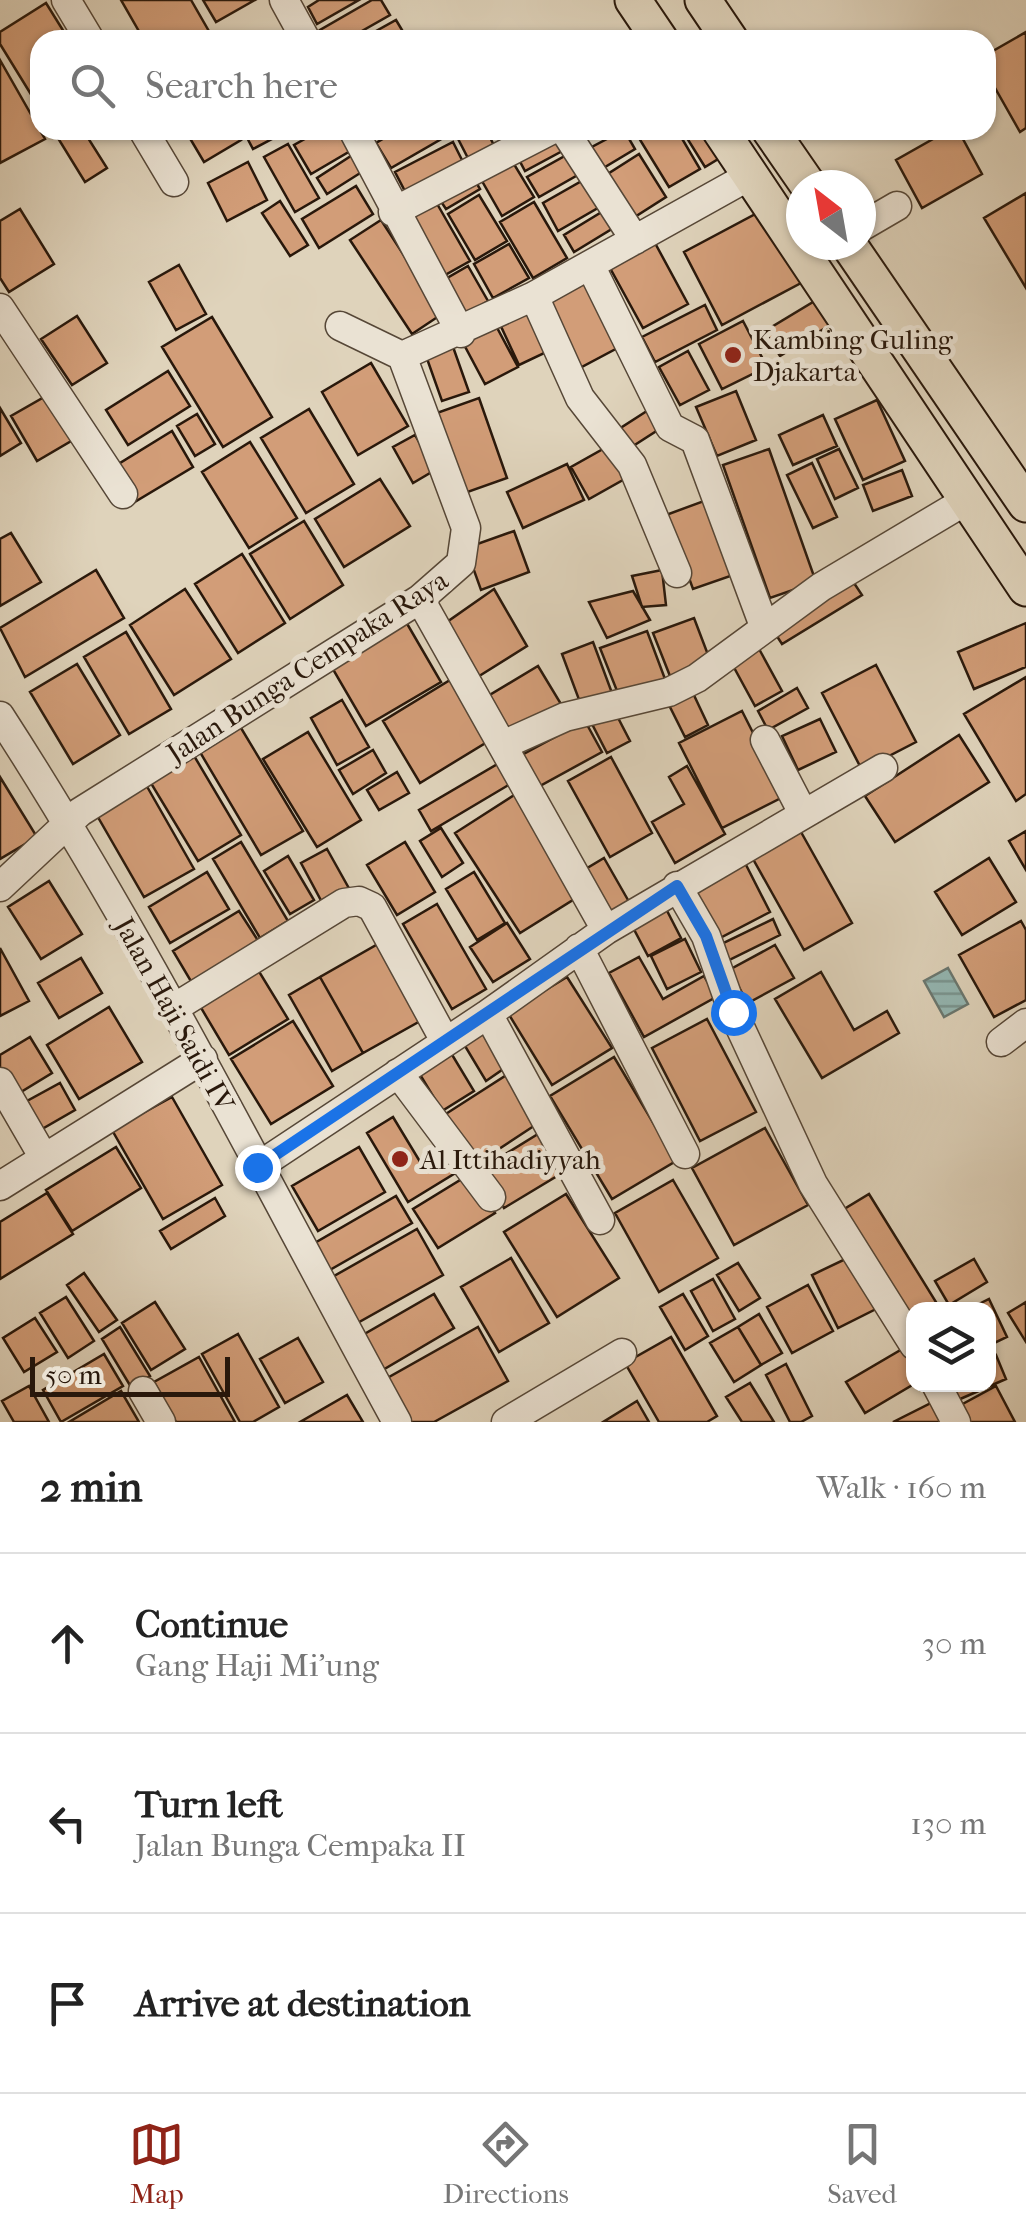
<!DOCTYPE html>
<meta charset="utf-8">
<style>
body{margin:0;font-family:"IM FELL French Canon",serif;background:#f6f6f6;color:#222}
.controls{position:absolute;right:30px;bottom:30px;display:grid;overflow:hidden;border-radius:20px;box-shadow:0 2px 8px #0004}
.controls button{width:90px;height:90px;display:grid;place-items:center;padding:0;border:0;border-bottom:2px solid #e0e0e0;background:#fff;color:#222;font:50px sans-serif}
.compass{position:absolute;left:786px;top:170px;width:90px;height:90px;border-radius:50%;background:#fff;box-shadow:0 2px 8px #0004;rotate:329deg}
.scale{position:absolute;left:30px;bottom:25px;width:200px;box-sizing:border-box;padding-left:10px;border:5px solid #29180b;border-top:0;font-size:28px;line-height:35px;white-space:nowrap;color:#29180b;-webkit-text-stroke:8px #eae2d3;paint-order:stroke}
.stop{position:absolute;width:30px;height:30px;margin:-22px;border:8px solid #1a73e8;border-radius:50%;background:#fff}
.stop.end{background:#1a73e8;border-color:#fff;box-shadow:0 2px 10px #0008}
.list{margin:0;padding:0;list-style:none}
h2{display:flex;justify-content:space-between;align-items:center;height:130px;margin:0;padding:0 40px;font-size:42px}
h2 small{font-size:32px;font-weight:400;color:#767676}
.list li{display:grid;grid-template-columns:65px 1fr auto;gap:30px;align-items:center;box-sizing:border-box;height:180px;padding:0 40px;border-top:2px solid #e0e0e0}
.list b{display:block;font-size:38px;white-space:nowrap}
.list p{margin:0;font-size:32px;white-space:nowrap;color:#767676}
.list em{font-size:32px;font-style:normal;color:#767676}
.icon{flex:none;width:55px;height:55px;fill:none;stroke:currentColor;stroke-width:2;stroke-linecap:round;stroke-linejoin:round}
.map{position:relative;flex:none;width:1026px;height:1422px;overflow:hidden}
.search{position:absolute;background:#fff;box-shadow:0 2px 8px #0004;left:30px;right:30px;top:30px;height:110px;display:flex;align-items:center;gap:25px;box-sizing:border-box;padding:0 35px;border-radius:30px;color:#767676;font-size:38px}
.sheet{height:670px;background:#fff}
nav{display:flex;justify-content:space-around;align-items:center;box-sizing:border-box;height:140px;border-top:2px solid #e0e0e0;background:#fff;font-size:28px;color:#767676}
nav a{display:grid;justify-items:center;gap:5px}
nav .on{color:#8f2418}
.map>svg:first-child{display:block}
.water{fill:url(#water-rules);stroke:#697770;stroke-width:2.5}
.building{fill:#d29d78;stroke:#29180b;stroke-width:2.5}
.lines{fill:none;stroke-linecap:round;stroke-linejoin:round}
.minor-casing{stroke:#564737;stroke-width:31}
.major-casing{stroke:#29180b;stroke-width:39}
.minor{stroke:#eae2d3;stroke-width:28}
.major{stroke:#dfd3bb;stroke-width:35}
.route{stroke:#1a73e8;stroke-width:12}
.poi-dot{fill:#8f2418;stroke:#eae2d3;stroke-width:4}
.labels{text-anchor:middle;stroke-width:10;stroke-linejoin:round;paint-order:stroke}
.poi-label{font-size:28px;fill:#29180b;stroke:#eae2d3;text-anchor:start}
.street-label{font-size:28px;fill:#29180b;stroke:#eae2d3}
</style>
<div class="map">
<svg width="1026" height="1422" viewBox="0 0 1026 1422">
<defs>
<pattern id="water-rules" width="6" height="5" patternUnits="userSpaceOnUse" patternTransform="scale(2.5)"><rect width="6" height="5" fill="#93b7b3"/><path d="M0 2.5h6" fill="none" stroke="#789490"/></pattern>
</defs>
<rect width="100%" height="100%" fill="#dfd3bb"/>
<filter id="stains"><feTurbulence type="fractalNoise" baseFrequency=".002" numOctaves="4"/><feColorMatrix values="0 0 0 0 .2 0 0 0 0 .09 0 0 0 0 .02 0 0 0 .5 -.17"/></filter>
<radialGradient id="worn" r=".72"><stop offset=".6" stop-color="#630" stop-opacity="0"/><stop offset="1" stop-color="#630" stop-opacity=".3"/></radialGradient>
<!-- water -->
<path class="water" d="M948 968 968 1004 944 1017 924 981Z"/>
<!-- building -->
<path class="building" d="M121 0H191L214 40H144Z
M203 0H255L216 22Z
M319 0H359L317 24 308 7Z
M372 0H381L390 15 346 40H326L320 30Z
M46 3 69 40H40V109L0 44V32Z
M396 20 408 40H360Z
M1026 32V128L1020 132 986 72V55Z
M0 60 45 139 0 163Z
M53 130H83L107 168 85 182Z
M185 130H235L241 140 204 162Z
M243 130H289L253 149Z
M321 130H347L357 147 311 174 294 145Z
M398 130H438L443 138 391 168 376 143Z
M486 130 497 151 471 164 454 131Z
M624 130 635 149 600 170 588 149Z
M634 130H677L700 169 669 187Z
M682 130H714L728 153 705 167Z
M949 130H958L982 174 922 208 896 160Z
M557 132 566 149 525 171 516 154Z
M453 142 465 166 407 195 395 172Z
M288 144 319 198 295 212 264 157Z
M572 152 583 172 539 197 527 177Z
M354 154 365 170 327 194 317 178Z
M639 154 666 197 630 220 603 177Z
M509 156 534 197 502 216 478 174Z
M248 162 267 200 227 221 208 183Z
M473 177 480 189 446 209 438 197Z
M587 178 603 205 558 231 543 203Z
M356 186 373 214 319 248 302 219Z
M1026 193V288L984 218Z
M432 195 470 261 445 275 407 209Z
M479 195 507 241 475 260 448 214Z
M280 201 308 245 290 256 262 213Z
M534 202 567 258 533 278 500 222Z
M20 209 54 264 9 292 0 278V221Z
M605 210 615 227 574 252 564 235Z
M763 210 801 283 722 325 684 252Z
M381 220 442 314 412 334 350 240Z
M655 243 688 304 643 328 610 268Z
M509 244 529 278 493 298 474 264Z
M179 265 206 314 176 330 149 282Z
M468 266 488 301 463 316 442 281Z
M589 277 625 344 576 370 540 303Z
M823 296 838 320 780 356 765 331Z
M533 303 555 348 519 365 498 320Z
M705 305 717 330 655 362 642 337Z
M77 316 107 363 72 385 41 339Z
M212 317 272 417 223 447 162 347Z
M743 321 767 367 722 389 699 344Z
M494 322 518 367 485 384 461 339Z
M452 344 469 392 442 401 425 353Z
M688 351 709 390 680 405 659 367Z
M371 363 408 426 358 455 322 392Z
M168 371 190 406 128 445 106 410Z
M736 391 756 440 717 456 696 407Z
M53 392 78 437 37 461 11 416Z
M479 398 507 478 462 494 434 414Z
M877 400 905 461 863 480 835 419Z
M0 408 21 443 0 456Z
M309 409 354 484 306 513 261 438Z
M650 409 661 428 630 448 619 429Z
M197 414 215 444 195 456 177 426Z
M823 415 837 446 793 465 779 435Z
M172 431 193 467 133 503 112 468Z
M415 435 435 470 413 483 393 447Z
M250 442 297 518 249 548 202 472Z
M612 444 630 476 589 499 571 467Z
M769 449 816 582 770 598 723 465Z
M839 449 858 488 835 499 817 459Z
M812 463 837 517 813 528 787 475Z
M567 464 584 500 523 528 507 492Z
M902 470 912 496 873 511 863 485Z
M380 479 410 526 344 567 315 519Z
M712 498 739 573 693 589 666 515Z
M304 521 343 585 290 619 250 554Z
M514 531 529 572 481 590 466 548Z
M11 533 41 582 0 606V539Z
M242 554 285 623 238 653 195 584Z
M96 570 124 618 25 677 0 628Z
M662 570 666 605 642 607 632 576Z
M850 577 862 595 782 644 771 627Z
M185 589 231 659 174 695 130 625Z
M494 589 527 646 476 678 447 622Z
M633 591 650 620 607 638 589 602Z
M402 615 441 682 366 726 327 659Z
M694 618 710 660 670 676 653 633Z
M1026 623V667L974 689 958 652Z
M647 631 665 679 619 696 600 648Z
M126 632 171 709 129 734 84 657Z
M593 642 612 693 581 705 562 654Z
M758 647 782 691 755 706 731 662Z
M77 664 120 735 73 764 30 692Z
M876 665 916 742 862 770 822 693Z
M538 666 561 704 510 734 488 696Z
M455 677 492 739 420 783 383 721Z
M1026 677V794L1016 801 964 714Z
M797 688 808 708 768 730 758 711Z
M692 691 708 725 685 737 668 703Z
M342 700 369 747 337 765 311 718Z
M614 710 630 741 607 753 591 722Z
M742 711 785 796 722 828 679 743Z
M235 718 303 831 261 855 194 742Z
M820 719 836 752 798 770 782 736Z
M585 721 602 752 538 787 520 756Z
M308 732 361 820 317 847 263 759Z
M959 735 989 782 895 842 865 796Z
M190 749 241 835 198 861 146 775Z
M373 750 386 773 353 794 339 770Z
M611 757 652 833 610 857 568 781Z
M506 759 517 780 431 831 419 810Z
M687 766 725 834 675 863 652 822 684 804 669 777Z
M397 772 409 793 379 810 367 790Z
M0 777 37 837 0 859Z
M145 783 194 869 144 897 95 812Z
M519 792 584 893 520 933 455 833Z
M441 828 463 863 442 877 420 841Z
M1026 831V870L1009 841Z
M801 832 852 923 804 950 753 859Z
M241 842 288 921 260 938 213 859Z
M405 842 435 892 397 915 367 865Z
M327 849 351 892 324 906 301 863Z
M288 856 314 900 290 914 264 871Z
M742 857 770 912 718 939 690 883Z
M604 858 632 907 608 922 579 873Z
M989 858 1016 902 962 935 935 892Z
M207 872 229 909 170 943 149 907Z
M474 872 505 923 477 940 446 889Z
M49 881 82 934 41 959 8 907Z
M662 901 681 938 648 956 628 918Z
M437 904 486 989 452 1009 403 924Z
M239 911 259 942 192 983 173 951Z
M773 919 780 935 723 963 715 947Z
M1021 921 1026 930V1000L994 1017 959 955Z
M507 923 530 959 493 982 470 947Z
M685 939 701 972 667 989 651 956Z
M378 944 422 1020 363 1053 320 977Z
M775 945 794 978 748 1003 729 970Z
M0 948 29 1001 0 1016Z
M639 957 663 999 704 976 716 997 644 1037 609 973Z
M81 958 102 993 59 1018 38 983Z
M255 965 288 1019 229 1055 197 1001Z
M821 972 854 1030 887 1011 899 1033 822 1078 775 999Z
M320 977 363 1053 332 1071 289 995Z
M567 977 612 1048 552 1085 508 1013Z
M109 1007 142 1062 79 1099 47 1045Z
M707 1019 756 1112 700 1141 652 1048Z
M293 1021 333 1086 271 1124 231 1059Z
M491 1027 512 1063 486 1081 462 1041Z
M30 1037 52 1073 16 1095 0 1069V1055Z
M448 1048 474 1091 442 1111 416 1068Z
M614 1057 676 1161 612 1199 550 1096Z
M511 1072 543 1120 473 1166 441 1117Z
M60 1083 75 1110 42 1129 27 1101Z
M172 1097 222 1185 163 1219 112 1130Z
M393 1117 422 1165 445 1152 457 1172 408 1202 367 1133Z
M765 1128 808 1205 734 1245 692 1168Z
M538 1134 562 1173 504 1208 481 1169Z
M116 1147 141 1188 72 1231 46 1190Z
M359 1147 385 1192 318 1231 292 1186Z
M470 1174 495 1213 438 1248 413 1209Z
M673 1180 718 1258 659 1292 615 1213Z
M47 1193 73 1234 0 1279V1222Z
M566 1194 619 1278 557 1317 504 1232Z
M869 1194 936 1302 914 1310 908 1319 841 1211Z
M396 1196 412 1223 328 1271 313 1244Z
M215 1198 225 1216 171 1249 160 1231Z
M417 1229 443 1275 352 1326 327 1280Z
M856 1254 882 1306 838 1328 812 1275Z
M511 1258 549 1323 499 1352 461 1287Z
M974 1259 987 1282 949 1305 935 1281Z
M738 1263 760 1298 739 1311 717 1275Z
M84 1273 117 1320 99 1332 67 1285Z
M713 1279 735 1319 713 1331 691 1291Z
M808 1285 833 1331 792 1353 767 1307Z
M434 1294 454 1328 381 1371 361 1336Z
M683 1294 708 1336 685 1350 660 1307Z
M66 1297 94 1341 68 1358 40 1313Z
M989 1299 1007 1337 988 1346V1310H967Z
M155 1302 185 1349 151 1370 122 1323Z
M1026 1302V1342L1008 1313Z
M759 1314 782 1353 761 1365 738 1327Z
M35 1318 57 1352 24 1372 3 1338Z
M120 1327 150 1376 131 1387 102 1339Z
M478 1327 508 1381 434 1422H405L382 1381Z
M738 1327 761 1365 734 1382 710 1343Z
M238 1334 279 1407 253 1422H240L202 1354Z
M671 1337 717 1416 707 1422H659L625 1363Z
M298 1338 323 1382 285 1403 260 1359Z
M904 1348 914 1365V1384L865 1413 846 1382Z
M104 1354 123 1386 61 1422 43 1390Z
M996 1355 1006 1379 951 1403 943 1384H988V1359Z
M199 1357 235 1422H176L154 1382Z
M786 1364 812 1416 801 1422H790L766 1375Z
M750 1383 774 1422H742L726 1397Z
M29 1386 49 1422H14L2 1401Z
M996 1386 1015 1422H968L959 1406Z
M121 1391 139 1422H69Z
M347 1395 363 1422H300Z
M941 1398 953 1422H893Z
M637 1401 649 1422H603Z"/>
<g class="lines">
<!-- minor casing -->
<g class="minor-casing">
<path id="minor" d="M66 0 90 40
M284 0 306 40
M143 130 174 182
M353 130 461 333
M564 130 635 240
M393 212 551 130
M861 227 897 206
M591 267 670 427 695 440 764 626
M534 296 580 398 632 465 677 573
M0 308 123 494
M402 356 534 296 751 175
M420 599 606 930
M0 716C147 943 267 1185 397 1422
M765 740 803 813
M505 744 565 717 669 692 697 678 821 587 967 500
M677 886 706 936 733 1012 813 1184 914 1345
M0 887 80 812 420 599 461 563 466 528 402 356 340 326
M579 948 685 1154
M174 1008 344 903 359 901 372 907 445 1041
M488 1014 600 1220
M1001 1042 1026 1023
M398 1073 491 1197
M0 1082 44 1158
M257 1167 488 1014 606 930 883 768
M0 1186 203 1059
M936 1384 956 1422
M143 1391 161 1422
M506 1422 622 1353"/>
</g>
<!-- major casing -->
<g class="major-casing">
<path id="major" d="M633 0 660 40
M703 0 730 40
M720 130 1026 588
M770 130 808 185
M849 245 1026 504"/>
</g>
<!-- minor -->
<use href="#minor" class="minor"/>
<!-- major -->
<use href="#major" class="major"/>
</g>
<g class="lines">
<!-- route -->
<path class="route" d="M257 1167 677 886 706 936 733 1012"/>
</g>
<!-- markers -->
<g class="poi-dot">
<circle cx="733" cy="355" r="10"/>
<circle cx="400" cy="1159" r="10"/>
</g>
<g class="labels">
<!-- poi labels -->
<g class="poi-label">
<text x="753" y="349">Kambing Guling<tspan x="753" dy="32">Djakarta</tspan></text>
<text x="420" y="1169">Al Ittihadiyyah</text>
</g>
<!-- street labels -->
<g class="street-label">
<text transform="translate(307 666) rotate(-33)" y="10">Jalan Bunga Cempaka Raya</text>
<text transform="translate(175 1014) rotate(61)" y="10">Jalan Haji Saidi IV</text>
</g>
</g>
<rect width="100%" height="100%" filter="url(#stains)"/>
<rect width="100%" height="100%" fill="url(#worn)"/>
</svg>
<div class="controls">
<button><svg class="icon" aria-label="layers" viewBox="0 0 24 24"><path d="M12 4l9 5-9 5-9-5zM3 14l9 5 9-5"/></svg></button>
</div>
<svg class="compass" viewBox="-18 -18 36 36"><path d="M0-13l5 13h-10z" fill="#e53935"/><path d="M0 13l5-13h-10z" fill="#767676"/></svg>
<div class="scale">50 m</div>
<div class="stop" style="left:733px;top:1012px"></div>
<div class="stop end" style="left:257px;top:1167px"></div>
<div class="search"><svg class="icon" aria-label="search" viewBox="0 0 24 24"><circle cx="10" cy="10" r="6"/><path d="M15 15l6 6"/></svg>Search here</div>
</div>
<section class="sheet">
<h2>2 min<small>Walk · 160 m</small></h2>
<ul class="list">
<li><svg class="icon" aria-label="ahead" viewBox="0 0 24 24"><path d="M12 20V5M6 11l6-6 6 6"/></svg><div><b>Continue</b><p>Gang Haji Mi'ung</p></div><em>30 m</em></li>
<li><svg class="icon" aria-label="left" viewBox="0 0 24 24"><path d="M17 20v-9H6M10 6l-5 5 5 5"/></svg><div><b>Turn left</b><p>Jalan Bunga Cempaka II</p></div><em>130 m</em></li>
<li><svg class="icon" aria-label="arrive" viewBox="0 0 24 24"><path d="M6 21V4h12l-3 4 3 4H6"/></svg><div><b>Arrive at destination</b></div></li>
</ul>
</section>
<nav>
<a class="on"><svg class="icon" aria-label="map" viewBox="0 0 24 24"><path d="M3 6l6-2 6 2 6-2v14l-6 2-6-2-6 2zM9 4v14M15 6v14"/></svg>Map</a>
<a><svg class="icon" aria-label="directions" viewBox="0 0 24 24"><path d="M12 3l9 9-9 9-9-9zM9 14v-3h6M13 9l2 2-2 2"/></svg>Directions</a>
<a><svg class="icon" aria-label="saved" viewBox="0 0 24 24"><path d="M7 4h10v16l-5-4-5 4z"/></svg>Saved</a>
</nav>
